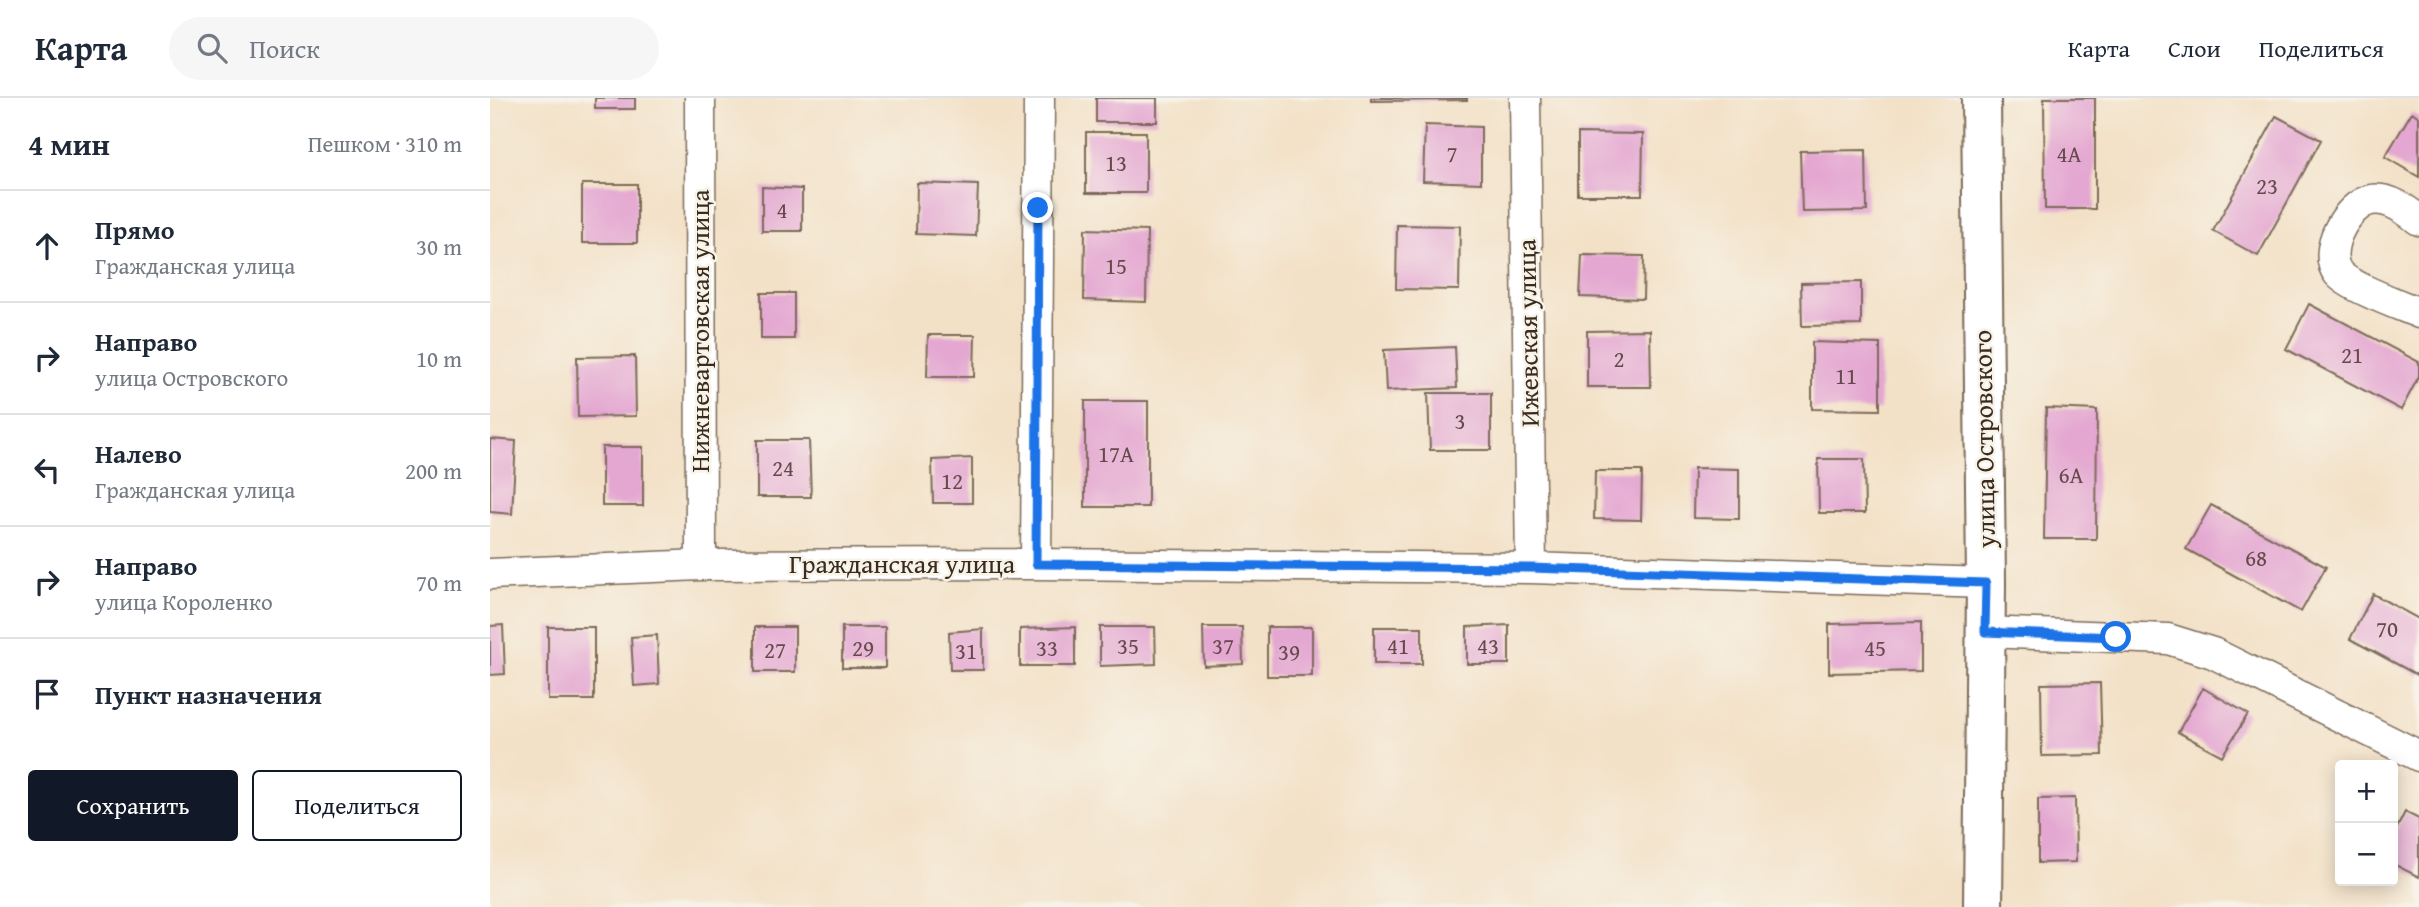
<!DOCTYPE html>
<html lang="ru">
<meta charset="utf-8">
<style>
body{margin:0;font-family:"Gentium Book Plus",serif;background:#f6f6f7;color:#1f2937}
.controls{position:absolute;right:21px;bottom:21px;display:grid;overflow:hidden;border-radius:7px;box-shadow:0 4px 18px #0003}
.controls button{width:63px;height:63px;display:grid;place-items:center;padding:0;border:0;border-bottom:2px solid #e0e1e3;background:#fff;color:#1f2937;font:35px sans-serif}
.stop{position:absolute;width:21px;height:21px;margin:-16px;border:5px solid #1a73e8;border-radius:50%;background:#fff}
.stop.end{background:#1a73e8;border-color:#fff;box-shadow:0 2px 7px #0008}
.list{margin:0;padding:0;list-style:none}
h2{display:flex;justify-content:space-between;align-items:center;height:91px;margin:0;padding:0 28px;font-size:30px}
h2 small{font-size:23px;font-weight:400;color:#747a83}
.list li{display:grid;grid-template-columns:46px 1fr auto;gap:21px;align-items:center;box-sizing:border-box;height:112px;padding:0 28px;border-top:2px solid #e0e1e3}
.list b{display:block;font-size:26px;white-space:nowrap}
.list p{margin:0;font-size:23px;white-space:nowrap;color:#747a83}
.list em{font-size:23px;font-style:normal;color:#747a83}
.actions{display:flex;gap:14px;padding:21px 28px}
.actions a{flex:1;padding:16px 0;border:2px solid #111827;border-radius:7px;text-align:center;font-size:24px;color:#111827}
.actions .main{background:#111827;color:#fff}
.icon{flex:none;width:38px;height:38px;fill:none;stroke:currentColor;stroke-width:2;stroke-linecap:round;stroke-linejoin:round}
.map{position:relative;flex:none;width:1929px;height:809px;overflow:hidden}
header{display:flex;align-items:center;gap:42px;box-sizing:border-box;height:98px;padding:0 35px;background:#fff;border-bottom:2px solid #e0e1e3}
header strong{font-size:33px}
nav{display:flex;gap:38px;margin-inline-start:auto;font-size:24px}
.search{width:490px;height:63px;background:#f6f6f7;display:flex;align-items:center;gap:18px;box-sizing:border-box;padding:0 24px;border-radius:38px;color:#747a83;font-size:26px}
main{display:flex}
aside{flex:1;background:#fff}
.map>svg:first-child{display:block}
.building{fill:#e4a7d1}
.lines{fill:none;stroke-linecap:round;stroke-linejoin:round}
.street-casing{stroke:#7b6a59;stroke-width:33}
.secondary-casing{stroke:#7b6a59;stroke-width:42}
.street{stroke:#fff;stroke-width:30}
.secondary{stroke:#fff;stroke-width:38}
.route{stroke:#1a73e8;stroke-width:9}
.labels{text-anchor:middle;stroke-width:5;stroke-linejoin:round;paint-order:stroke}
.number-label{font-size:23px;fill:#65494b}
.street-label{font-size:26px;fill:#3b2a1e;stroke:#f7f3e8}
</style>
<header>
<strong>Карта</strong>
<div class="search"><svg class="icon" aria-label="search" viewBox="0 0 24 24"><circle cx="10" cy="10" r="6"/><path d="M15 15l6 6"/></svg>Поиск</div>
<nav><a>Карта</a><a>Слои</a><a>Поделиться</a></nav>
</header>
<main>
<aside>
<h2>4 мин<small>Пешком · 310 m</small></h2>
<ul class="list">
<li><svg class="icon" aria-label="ahead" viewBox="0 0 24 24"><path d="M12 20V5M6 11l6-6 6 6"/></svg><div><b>Прямо</b><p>Гражданская улица</p></div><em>30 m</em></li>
<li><svg class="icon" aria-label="right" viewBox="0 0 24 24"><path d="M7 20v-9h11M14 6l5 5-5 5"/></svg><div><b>Направо</b><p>улица Островского</p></div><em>10 m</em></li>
<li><svg class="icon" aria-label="left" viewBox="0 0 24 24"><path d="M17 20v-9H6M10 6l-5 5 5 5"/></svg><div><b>Налево</b><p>Гражданская улица</p></div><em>200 m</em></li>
<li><svg class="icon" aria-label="right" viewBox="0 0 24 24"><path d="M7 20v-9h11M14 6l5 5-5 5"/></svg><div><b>Направо</b><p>улица Короленко</p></div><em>70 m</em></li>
<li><svg class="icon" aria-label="arrive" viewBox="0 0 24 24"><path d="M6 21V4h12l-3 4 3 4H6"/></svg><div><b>Пункт назначения</b></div></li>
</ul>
<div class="actions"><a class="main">Сохранить</a><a>Поделиться</a></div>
</aside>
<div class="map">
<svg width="1929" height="809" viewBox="0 0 1929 809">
<rect width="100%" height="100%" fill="#f7f3e8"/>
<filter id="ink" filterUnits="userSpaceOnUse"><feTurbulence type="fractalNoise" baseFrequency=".0143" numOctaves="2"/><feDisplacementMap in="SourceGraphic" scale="14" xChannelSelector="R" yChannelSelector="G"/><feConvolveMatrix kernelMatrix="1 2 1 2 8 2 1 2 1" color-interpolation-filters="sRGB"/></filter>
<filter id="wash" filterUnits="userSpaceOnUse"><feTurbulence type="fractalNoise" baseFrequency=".00686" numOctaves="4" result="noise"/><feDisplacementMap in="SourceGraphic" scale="28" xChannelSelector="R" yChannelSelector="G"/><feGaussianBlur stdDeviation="1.57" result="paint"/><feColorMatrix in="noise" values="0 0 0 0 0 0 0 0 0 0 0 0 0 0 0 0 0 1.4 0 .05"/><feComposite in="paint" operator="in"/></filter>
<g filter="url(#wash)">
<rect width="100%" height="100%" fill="#f3e1c7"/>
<g id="blocks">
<!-- building -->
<path class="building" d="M105 0H145V11H105Z
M606 0H667V24H606Z
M881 0H977V2L881 3Z
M1554 0H1605V111H1555Z
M1922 14 1929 19V79L1895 59Z
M1786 18 1831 42 1768 158 1723 133Z
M935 27 991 29V85L933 83Z
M596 34H656V95H596Z
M1088 35 1153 36 1152 97H1088Z
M1376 52 1377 113 1312 114 1310 53Z
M427 85 488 87 486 138 426 136Z
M92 86H147V145H92Z
M272 89 312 91V133H272Z
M907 127 970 128 969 192 906 191Z
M595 131 657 133 656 204 594 202Z
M1092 157 1154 158 1153 201 1090 199Z
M1371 184V227L1312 228 1311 185Z
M271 195H304V241H271Z
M1819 206 1929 264V278L1911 312 1796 251Z
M1160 232 1161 289H1097V233Z
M438 237H485L484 279H437Z
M1322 244 1390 246V312L1322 311Z
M965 249 967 290 896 293 894 252Z
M145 258 146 318 88 319 87 259Z
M938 295H1001V352H940Z
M595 303H658V409H595Z
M1556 310 1607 312 1606 441H1554Z
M0 341 26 343 22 416 0 414Z
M267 342H319L321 399H267Z
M112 349H153V408H112Z
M482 360V405H443L442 362Z
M1328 361H1374L1375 415H1329Z
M1204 370 1249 371V421L1203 420Z
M1105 373H1152L1151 422 1104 421Z
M1721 407 1836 469 1811 514 1696 451Z
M1883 496 1929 521V578L1860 541Z
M1431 524V573L1339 575V526Z
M13 527 15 576 0 577V528Z
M1019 527V566H977V529Z
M58 529H104V602H58Z
M265 529H305V574H265Z
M352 529H395V570H352Z
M585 529V568H530V531Z
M610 529H665L666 566 610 568Z
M713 529H752L753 566 714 568Z
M777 529H822V578H777Z
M884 529H932V566H884Z
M493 531V572H460L459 534Z
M167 537 169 586 144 588 141 539Z
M1610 585 1612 657 1552 658 1551 586Z
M1713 590 1758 616 1732 658 1688 634Z
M1585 700 1586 764 1548 765V701Z
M1915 714 1929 721V779L1903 766V738Z"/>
</g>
</g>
<g filter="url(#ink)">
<use href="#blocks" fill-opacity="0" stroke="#7b6a59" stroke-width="2"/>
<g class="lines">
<!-- street casing -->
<g class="street-casing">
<path id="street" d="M210 0 211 467
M1035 0 1041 470
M1929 122C1916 112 1899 99 1881 102 1857 106 1831 153 1848 175 1859 189 1910 207 1929 215
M546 466 549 0
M0 476 211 467 546 466 1041 470 1496 485
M1495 534 1678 541 1723 555 1929 658"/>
</g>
<!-- secondary casing -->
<g class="secondary-casing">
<path id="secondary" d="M1491 0 1496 485 1493 809"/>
</g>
<!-- street -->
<use href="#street" class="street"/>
<!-- secondary -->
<use href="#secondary" class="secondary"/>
</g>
</g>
<g class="lines" filter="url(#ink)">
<!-- route -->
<path class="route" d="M548 110 546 466 1041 470 1496 485 1495 534 1626 539"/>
</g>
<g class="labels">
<!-- number labels -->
<g class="number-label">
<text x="962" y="64">7</text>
<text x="1579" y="64">4А</text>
<text x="626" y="73">13</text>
<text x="1777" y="96">23</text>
<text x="292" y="120">4</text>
<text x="626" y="176">15</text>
<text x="1862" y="265">21</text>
<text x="1129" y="269">2</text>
<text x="1356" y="286">11</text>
<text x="970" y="331">3</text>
<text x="626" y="364">17А</text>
<text x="293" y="378">24</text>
<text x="1581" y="385">6А</text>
<text x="462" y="391">12</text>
<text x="1766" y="468">68</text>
<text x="1897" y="539">70</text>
<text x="638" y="556">35</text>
<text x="733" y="556">37</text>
<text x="908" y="556">41</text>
<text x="998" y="556">43</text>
<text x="373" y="558">29</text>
<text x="557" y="558">33</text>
<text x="1385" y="558">45</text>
<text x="285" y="560">27</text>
<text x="476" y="561">31</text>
<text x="799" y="562">39</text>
</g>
<!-- street labels -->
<g class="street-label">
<text transform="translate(210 233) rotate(-90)" y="9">Нижневартовская улица</text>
<text transform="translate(1038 235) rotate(-91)" y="9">Ижевская улица</text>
<text transform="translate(1494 341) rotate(-91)" y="9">улица Островского</text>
<text x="412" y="475">Гражданская улица</text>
</g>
</g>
</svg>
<div class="controls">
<button>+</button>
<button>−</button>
</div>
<div class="stop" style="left:1626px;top:539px"></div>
<div class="stop end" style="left:548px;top:110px"></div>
</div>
</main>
